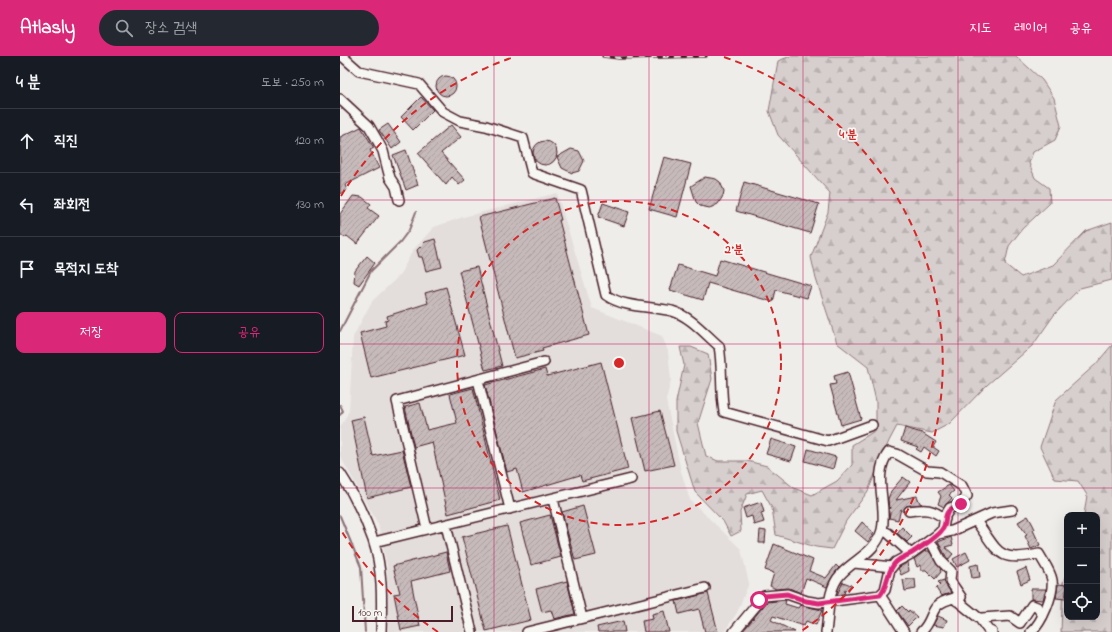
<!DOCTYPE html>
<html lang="ko">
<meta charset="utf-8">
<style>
body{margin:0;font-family:"Indie Flower","Poor Story",sans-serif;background:#242831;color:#f1f3f6}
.controls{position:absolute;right:12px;bottom:12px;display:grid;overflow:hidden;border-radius:8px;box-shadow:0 4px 16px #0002}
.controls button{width:36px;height:36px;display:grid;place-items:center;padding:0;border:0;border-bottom:1px solid #363941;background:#171b24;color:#f1f3f6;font:20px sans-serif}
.scale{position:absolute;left:12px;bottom:10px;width:101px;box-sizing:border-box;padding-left:4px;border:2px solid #4a1f2b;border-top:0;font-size:11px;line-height:14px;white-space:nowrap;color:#4a1f2b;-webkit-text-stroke:3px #f6f6f2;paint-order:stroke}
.stop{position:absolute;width:12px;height:12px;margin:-9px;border:3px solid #db2777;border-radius:50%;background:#fff}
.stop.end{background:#db2777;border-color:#fff;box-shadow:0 1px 4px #0008}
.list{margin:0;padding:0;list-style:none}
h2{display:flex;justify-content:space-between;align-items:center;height:52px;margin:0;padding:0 16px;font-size:17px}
h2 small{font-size:13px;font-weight:400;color:#9ea1a6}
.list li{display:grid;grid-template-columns:26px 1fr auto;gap:12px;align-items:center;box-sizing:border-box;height:64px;padding:0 16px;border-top:1px solid #363941}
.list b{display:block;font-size:15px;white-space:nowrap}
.list em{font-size:13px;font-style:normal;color:#9ea1a6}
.actions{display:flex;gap:8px;padding:12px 16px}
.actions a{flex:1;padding:9px 0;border:1px solid #db2777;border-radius:8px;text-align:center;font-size:14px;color:#db2777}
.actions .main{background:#db2777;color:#fff}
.icon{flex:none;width:22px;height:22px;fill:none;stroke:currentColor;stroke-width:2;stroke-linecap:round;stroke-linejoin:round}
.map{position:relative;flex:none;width:772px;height:576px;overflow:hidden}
header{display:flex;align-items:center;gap:24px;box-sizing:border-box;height:56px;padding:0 20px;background:#db2777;color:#fff}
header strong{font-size:19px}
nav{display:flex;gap:22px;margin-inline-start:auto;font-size:14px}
.search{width:280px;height:36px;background:#242831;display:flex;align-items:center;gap:10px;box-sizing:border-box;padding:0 14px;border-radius:22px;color:#9ea1a6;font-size:15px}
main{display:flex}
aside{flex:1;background:#171b24}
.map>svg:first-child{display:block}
.built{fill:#e3dedc}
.forest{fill:url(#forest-firs);stroke:#90777c}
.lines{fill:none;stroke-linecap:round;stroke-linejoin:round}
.stream{stroke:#8a6f74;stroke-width:2}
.building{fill:url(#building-hatch);stroke:#4a1f2b}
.minor-casing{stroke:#4a1f2b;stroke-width:12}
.minor{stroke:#f6f6f2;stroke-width:9}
.rail-casing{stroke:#4a1f2b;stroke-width:3.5}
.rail{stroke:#f6f6f2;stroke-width:2;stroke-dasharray:6;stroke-linecap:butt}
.route{stroke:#db2777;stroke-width:5}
.grid{fill:none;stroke:#c2185b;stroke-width:1;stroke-opacity:0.55}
.ring{fill:none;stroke:#d62828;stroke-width:2;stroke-dasharray:7 5}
.centre{fill:#d62828;stroke:#f6f6f2;stroke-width:2}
.ring-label{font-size:12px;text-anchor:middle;font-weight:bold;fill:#d62828;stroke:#f6f6f2;stroke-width:3.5;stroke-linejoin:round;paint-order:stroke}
</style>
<header>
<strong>Atlasly</strong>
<div class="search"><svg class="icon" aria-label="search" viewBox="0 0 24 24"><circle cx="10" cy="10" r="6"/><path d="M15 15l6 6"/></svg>장소 검색</div>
<nav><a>지도</a><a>레이어</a><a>공유</a></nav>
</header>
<main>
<aside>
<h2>4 분<small>도보 · 250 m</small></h2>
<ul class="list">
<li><svg class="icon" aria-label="ahead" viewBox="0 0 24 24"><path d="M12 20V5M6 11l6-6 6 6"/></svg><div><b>직진</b></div><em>120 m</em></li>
<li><svg class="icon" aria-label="left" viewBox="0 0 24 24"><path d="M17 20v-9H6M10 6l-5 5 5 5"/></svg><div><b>좌회전</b></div><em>130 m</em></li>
<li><svg class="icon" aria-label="arrive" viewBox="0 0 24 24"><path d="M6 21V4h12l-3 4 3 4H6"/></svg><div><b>목적지 도착</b></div></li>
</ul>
<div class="actions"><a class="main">저장</a><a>공유</a></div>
</aside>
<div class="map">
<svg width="772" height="576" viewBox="0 0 772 576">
<defs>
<pattern id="forest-firs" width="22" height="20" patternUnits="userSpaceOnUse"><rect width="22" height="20" fill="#d7cfce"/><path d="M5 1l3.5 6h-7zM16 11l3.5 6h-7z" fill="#bab1b1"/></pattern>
<pattern id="building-hatch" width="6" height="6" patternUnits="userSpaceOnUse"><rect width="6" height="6" fill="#c6babb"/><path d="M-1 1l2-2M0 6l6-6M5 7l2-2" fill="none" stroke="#ac9fa1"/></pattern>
</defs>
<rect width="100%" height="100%" fill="#efedea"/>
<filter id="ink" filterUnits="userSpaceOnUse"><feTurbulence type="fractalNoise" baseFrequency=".025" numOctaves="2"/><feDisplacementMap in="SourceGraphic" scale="8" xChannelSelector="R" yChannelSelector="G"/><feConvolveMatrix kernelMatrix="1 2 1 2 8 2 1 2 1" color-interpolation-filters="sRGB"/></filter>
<g filter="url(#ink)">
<!-- built -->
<path class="built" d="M217 137 252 252 322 280 328 295 331 324 326 344 341 415 350 444 401 493 409 527 397 557 384 576H48L47 510 38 468 0 400V372L9 355 13 281 32 245 59 220 73 194 94 171 123 161Z"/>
<!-- forest -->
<path class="forest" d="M451 0H676L702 24 714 42 721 70 715 84 693 96 689 107 695 122 709 132 710 147 682 173 669 190 665 208 681 221 713 209 746 175 772 166V224L740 232 714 259 693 289 647 329 609 368 592 377 557 370 549 385 528 435 506 465 492 493 476 491 436 479 432 452 422 434 407 438 400 456 401 475 391 480 383 465 355 436 336 375V346L344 309 340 291H351L368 298 372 323 358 367 366 400 378 405H407L427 410 454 432 472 439 497 425 512 409V389L536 374V345L528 311 497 287 476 223 471 201 488 156 490 137 438 79 429 55 438 5Z
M772 289V576H721L723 526 727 516V561H757V459H744L747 439 738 425 715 423 700 391 716 344 756 308Z"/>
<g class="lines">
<!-- stream -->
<path class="stream" d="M0 275 31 215 60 186 69 174 76 156
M0 349 3 355 0 359
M0 460 21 511 25 576"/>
</g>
<!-- building -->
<path class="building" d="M96 30a10 10 0 1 1 20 0a10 10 0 1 1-20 0Z
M81 41 93 54 73 74 61 61Z
M48 68 61 86 52 93 39 74Z
M111 69 121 81 101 97 125 124 119 129 112 121 106 129 78 97Z
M21 71 34 92 30 94 39 112 5 129 7 134 0 138V81Z
M193 97a12 12 0 1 1 24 0a12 12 0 1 1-24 0Z
M231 93 239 95 244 105 239 115 232 117 222 112 217 101Z
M66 94 78 129 66 134 53 99Z
M324 101 351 108 337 161 309 153Z
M365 121 376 123 380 126 384 135 383 140 378 148 370 152 360 150 356 146 351 130Z
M404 126 479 148 470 177 396 155Z
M13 140 22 141 31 148 28 152 39 160 17 188 7 180 5 182 0 178V158Z
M215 142 221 164H219L249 279 202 292 203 295 175 302 139 161Z
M263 147 289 156 284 170 258 161Z
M95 183 102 211 86 215 82 201H79L77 194 85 186Z
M27 200 35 207 19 229 14 226 15 215Z
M380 203 471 230 467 242 436 234 433 246 368 227 363 244 330 234 338 209 375 220Z
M137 211 162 310 145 314 119 215Z
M106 231 125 299 31 322 20 277 46 270 45 265 48 264 47 260 88 247 85 237Z
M261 306 288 413 242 425 240 419 183 436 177 413 167 416 145 329 205 313 207 320Z
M508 316 521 363 501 369 490 329 496 328 494 320Z
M133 332 160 444 108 458 92 386 74 391 65 351 80 347 87 374 117 367 110 338Z
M320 355 334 409 305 415 292 362Z
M24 361 33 400 62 394 71 431 27 442 11 364Z
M565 372 582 377 596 386 593 391 599 395 596 400 584 391 581 396 576 393 578 391 561 385Z
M431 383 456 391 451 405 426 398Z
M468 393 496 401 493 413 465 405Z
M563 421 570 426 556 444 577 440 580 447 582 448 566 450 563 456 561 453 558 464 549 462 551 451 549 453 548 443 551 435Z
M609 429 614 435 609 439 612 442 604 451 598 448 601 440 598 436Z
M421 446 424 456 421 457 424 466 414 469 412 460 406 462 403 452Z
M243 450 256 499 235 504 222 456Z
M210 459 221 501 191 509 180 467Z
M688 460 692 467 695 473 693 474 700 489 691 493 685 480 687 479 678 466Z
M522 466 534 477 528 486 515 475Z
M167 470 191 564 146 575 122 481Z
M562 471 572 481 567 486 557 477Z
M420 474 426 475 425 487H419Z
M611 481 613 489 605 491 613 498 608 504 598 486Z
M434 488 473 504 469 515 486 522 496 509 499 512 492 521 487 531 466 522 461 537 449 532 436 533 430 530 434 517 425 514Z
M585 495H589L601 513 600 514 601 516 595 523 586 514H581V509L577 511 574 503Z
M106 496 110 515 71 525 80 570 61 574 54 538 60 537 53 510Z
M626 496 630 504 617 511 613 503Z
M568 506 569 515 561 519 558 512Z
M638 508 640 521 632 522 630 510Z
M686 512 690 524 681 528 677 516Z
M568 523H575L576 533 565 535 563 524Z
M604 524 611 537 601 540 596 532 600 528 598 526Z
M227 525 235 558 214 563 211 554 202 556 196 533Z
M503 526 511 529 508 535 505 534 504 538 497 539Z
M718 528 727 529 725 543 716 542Z
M691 533H706L703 544 691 543Z
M368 537 378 576H365L359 553 339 558 336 545Z
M446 544 445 548 458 552 460 549 482 554 476 569 466 565 464 570 433 560 431 564 455 576H402L427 546Z
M562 550 568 556 569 554 577 561 568 570 557 555Z
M324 555 329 576H304L302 565 313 563 312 558Z
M598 560 607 564 604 571 593 569Z
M283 565 285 576H258L257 571Z"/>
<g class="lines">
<!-- minor casing -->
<g class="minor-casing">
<path id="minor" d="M2 0 19 15 79 28 103 56 120 65 146 70 183 82 192 117 241 134 266 239C284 252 310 250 332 255 350 260 365 278 379 290 383 312 380 333 384 356L488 385 532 369
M0 43 29 70 36 82 43 95 50 122 56 131 59 144
M138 324 170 453
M0 417C13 437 25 461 33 484 43 513 42 546 41 576
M213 443 242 562
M569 455C586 453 591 452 605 463
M636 465C659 496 657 507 699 498 703 505 711 516 712 524 714 538 702 567 691 576
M106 469 132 576
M87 473 57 345 204 306
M542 474 548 477 571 498
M590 484 601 505 611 515 610 525 621 541 617 545
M34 486 291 423
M514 507 552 511
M540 539 545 534 550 513 556 506 571 498 598 478 612 475 652 457 672 454
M640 563 642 562 670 560 680 567 692 549 697 551 703 559
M187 576 365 532
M394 576 424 540 447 538 467 545 479 547 540 539 564 576
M486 576C489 557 487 533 501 518 515 503 536 496 542 474 548 448 531 419 549 396L557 398 587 415 600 416 622 430 627 440 621 448 610 452 605 460 603 473 598 478
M581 576C597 561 586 549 614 542L640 563 648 574 652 576"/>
</g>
<!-- minor -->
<use href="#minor" class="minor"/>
<!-- rail casing -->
<g class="rail-casing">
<path id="rail" d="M263 0 279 2 366 0"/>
</g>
<!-- rail -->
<use href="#rail" class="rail"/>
</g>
</g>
<g class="lines" filter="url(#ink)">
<!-- route -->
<path class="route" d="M419 544 424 540 447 538 466 545 479 547 540 539C549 529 546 515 556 506 560 502 566 500 572 497 581 491 594 483 601 475 611 464 597 457 621 448"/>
</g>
<!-- grid -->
<path class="grid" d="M154 0V576M309 0V576M463 0V576M618 0V576M0 144H772M0 288H772M0 432H772"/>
<!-- distance rings -->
<g class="ring">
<circle cx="279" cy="307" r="162"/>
<path d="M98 576A324 324 0 0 1 1 474M1 140A324 324 0 0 1 174 1M384 1A324 324 0 0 1 460 576"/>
</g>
<circle cx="279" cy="307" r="6" class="centre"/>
<g class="ring-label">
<text x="508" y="82">4 분</text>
<text x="394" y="197">2 분</text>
</g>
</svg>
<div class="controls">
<button>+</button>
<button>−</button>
<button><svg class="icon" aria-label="locate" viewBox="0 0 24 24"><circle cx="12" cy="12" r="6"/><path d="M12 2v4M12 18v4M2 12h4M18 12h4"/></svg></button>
</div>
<div class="scale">100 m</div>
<div class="stop" style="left:419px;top:544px"></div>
<div class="stop end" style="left:621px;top:448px"></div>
</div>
</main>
